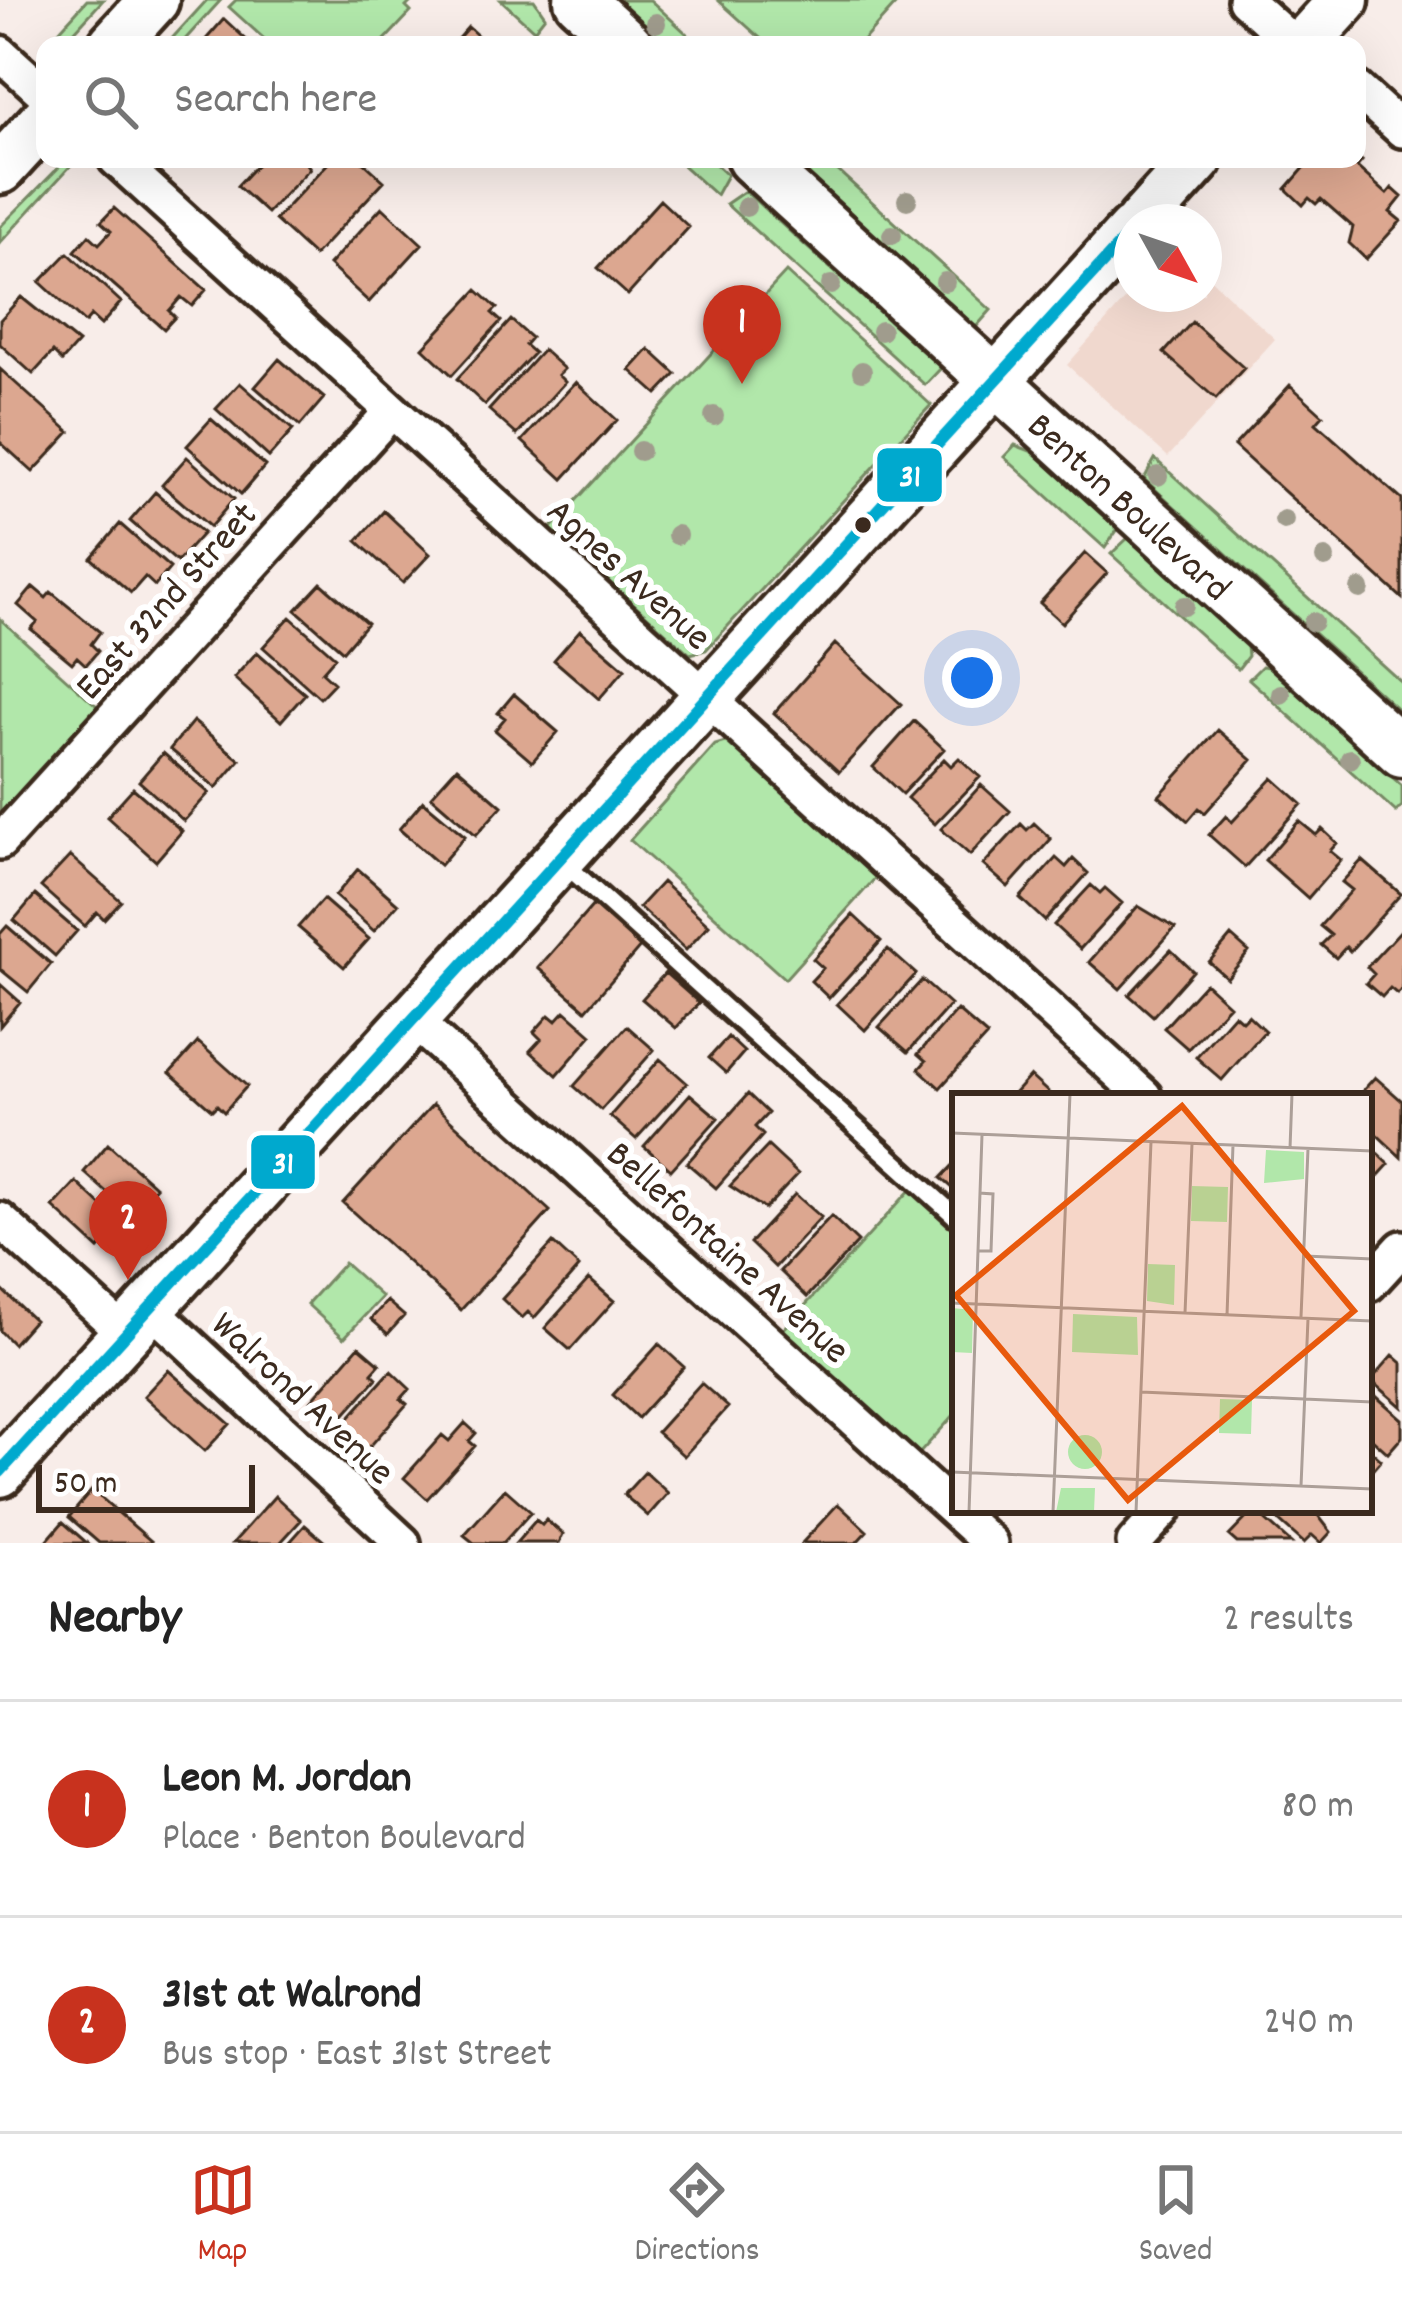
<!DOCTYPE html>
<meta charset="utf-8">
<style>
body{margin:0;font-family:Dekko,sans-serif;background:#f6f6f6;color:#222}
.compass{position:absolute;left:1114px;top:204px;width:108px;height:108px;border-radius:50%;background:#fff;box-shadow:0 12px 48px #0002;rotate:130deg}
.scale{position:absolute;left:36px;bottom:30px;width:219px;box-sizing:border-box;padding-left:12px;border:6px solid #3b2a1e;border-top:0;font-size:33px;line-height:42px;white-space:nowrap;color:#3b2a1e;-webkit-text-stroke:9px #fff;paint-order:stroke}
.you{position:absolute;left:972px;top:678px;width:42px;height:42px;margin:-30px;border:9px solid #fff;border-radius:50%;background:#1a73e8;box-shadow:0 0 0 18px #1a73e833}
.badge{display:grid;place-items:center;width:78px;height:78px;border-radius:50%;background:#c8321e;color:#fff;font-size:39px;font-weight:700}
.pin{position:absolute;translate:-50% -99px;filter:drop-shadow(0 3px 6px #0008)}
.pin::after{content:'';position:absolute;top:63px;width:42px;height:36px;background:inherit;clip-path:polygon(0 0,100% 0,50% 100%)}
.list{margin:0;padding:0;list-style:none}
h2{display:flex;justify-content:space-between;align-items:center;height:156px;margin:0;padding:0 48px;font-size:51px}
h2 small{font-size:39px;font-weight:400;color:#767676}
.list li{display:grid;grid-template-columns:78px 1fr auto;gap:36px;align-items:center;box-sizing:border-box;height:216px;padding:0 48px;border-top:3px solid #e0e0e0}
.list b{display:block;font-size:45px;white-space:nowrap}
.list p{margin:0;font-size:39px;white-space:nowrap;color:#767676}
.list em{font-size:39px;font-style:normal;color:#767676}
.icon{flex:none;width:66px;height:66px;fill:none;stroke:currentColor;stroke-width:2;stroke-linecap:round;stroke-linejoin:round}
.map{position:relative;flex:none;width:1402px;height:1543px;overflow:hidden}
.search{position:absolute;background:#fff;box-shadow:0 12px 48px #0002;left:36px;right:36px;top:36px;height:132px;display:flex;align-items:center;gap:30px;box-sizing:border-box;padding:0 42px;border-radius:24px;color:#767676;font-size:45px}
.sheet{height:588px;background:#fff}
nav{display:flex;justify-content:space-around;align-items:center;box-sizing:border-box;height:168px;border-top:3px solid #e0e0e0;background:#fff;font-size:33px;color:#767676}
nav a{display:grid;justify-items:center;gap:6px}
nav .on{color:#c8321e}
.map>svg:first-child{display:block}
.built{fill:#f0d8ce}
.green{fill:#b1e7aa;stroke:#768864;stroke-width:3}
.building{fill:#dca790;stroke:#3b2a1e;stroke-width:3}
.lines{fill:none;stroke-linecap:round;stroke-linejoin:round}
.lane-casing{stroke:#3b2a1e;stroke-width:26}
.street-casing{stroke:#3b2a1e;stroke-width:42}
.secondary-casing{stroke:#3b2a1e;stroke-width:57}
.lane{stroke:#fff;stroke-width:16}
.street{stroke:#fff;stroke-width:33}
.secondary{stroke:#fff;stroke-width:48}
.bus-1-casing{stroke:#fff;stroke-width:21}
.bus-1{stroke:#00a9ce;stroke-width:12}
.tree{fill:#a09c8d}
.bus-dot{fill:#3b2a1e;stroke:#fff;stroke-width:4.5}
.labels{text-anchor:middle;stroke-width:12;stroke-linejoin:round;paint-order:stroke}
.street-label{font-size:39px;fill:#3b2a1e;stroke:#fff}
.inset-road{fill:none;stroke:#ac9f98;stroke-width:3}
.view{fill:#e8590c;fill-opacity:0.15;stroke:#e8590c;stroke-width:6}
.inset-edge{fill:none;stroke:#3b2a1e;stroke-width:6}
.line-badge{stroke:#fff;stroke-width:4.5}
.badge-label{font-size:33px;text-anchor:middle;font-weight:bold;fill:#fff}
</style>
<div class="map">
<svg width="1402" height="1543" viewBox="0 0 1402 1543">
<rect width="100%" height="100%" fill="#f8ede9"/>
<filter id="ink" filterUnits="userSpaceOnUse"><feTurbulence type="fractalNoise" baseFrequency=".00833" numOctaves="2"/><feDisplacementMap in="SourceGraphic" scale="24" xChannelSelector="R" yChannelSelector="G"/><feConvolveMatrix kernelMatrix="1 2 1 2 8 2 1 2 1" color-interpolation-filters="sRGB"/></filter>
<g filter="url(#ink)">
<!-- built -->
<path class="built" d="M1204 273 1275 339 1168 457 1067 365 1132 292 1204 294Z"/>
<!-- green -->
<path class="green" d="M87 0H103L62 45H46Z
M207 0H221L180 45H166Z
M236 0H413L406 7 411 12 380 45H271L229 7Z
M501 0H534L545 16 534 30Z
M614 0H650L699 45H664Z
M718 0H892L896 4 859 45H768Z
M67 159 76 160 0 243V227Z
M676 159H710L727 175 716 195Z
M790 159H825L991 310 976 327Z
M745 191 941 368 925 385 726 204Z
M786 272 931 405 706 650 690 654 550 529Z
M1015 445 1033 452 1118 529 1105 548 1004 457Z
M1155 459 1402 683V713L1144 479Z
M1128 538 1247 646 1248 656 1238 669 1111 554Z
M0 619 98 707 0 816Z
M1262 666 1270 667 1402 786V806L1396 812 1249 679Z
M725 742 735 745 879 874 785 979 630 840 715 745Z
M911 1189 955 1229V1414L919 1454 782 1331Z
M344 1263 382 1297 344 1338 307 1304Z"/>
<!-- building -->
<path class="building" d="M224 19 252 45H201Z
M468 27 488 45H452Z
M1357 157 1362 161 1357 167 1387 194 1392 188 1402 197 1390 212 1401 221 1366 259 1349 243 1353 227 1321 199 1316 204 1309 198 1303 205 1286 189 1312 159Z
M262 159H303L310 168 267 213 237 186Z
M332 159H360L384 181 314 256 275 220Z
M660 200 689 227 628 295 598 268Z
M382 207 422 244 369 302 329 265Z
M114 208 206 290 192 306 181 297 169 311 175 317 164 329 75 251 89 235 99 244 111 231 101 222Z
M68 253 121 302 101 325 91 316 85 323 40 282Z
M477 290 497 308 492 313 501 321 452 375 423 348Z
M21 297 78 343 62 361 53 352 33 374 0 344V320Z
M511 320 531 338 525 345 534 353 485 405 457 379Z
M1192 322 1244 368 1216 399 1164 353Z
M649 349 676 374 657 394 630 370Z
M543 350 564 369 558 375 565 382 517 435 489 410Z
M279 359 324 398 300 426 255 387Z
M0 369 70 432 33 472 0 442Z
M576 382 617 420 563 479 522 441Z
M240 383 293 430 269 457 216 409Z
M1290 385 1323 415 1316 423 1402 500V598L1234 446Z
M211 419 265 466 241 494 187 446Z
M187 457 234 499 210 527 162 485Z
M155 492 203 533 177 562 130 521Z
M384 511 430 554 403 583 357 541Z
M120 524 170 568 155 586 145 577 131 593 91 558Z
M1085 553 1107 573 1062 623 1040 603Z
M321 583 367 623 343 651 296 610Z
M33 587 46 598 51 592 100 632 91 644 98 651 86 665 77 657 72 663 31 629 37 622 18 605Z
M290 617 335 657 322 672 334 683 320 698 263 647Z
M580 630 625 669 599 699 554 660Z
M835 644 901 704 839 772 774 713Z
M257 652 305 694 281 721 234 678Z
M514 694 558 732 532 762 495 730 505 718 498 713Z
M193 721 240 760 216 788 170 749Z
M914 721 944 749 902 794 873 767Z
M1218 730 1252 760 1205 813 1199 808 1188 821 1159 796Z
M163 753 209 793 184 821 139 781Z
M959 758 980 777 935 824 907 798 944 759 951 766Z
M457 767 502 806 476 835 431 796Z
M1273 778 1302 804 1245 867 1209 835 1226 816 1232 822Z
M981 785 1010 811 970 855 941 829Z
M133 788 182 831 156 861 107 817Z
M423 801 465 836 440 865 399 829Z
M1299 821 1316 835 1322 829 1337 843 1330 851 1341 860 1308 898 1265 860Z
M1034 823 1051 839 1008 887 983 865 1021 824 1027 830Z
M70 856 121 901 104 919 97 912 85 926 41 887Z
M1056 858 1066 867 1073 859 1088 873 1045 921 1020 898Z
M1362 860 1401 894 1350 951 1346 947 1336 958 1321 945 1331 935 1320 926 1352 890 1342 882Z
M358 869 398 904 374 931 335 896Z
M662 882 709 925 686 950 639 907Z
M1091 885 1100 893 1105 888 1122 903 1080 949 1054 925Z
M35 895 77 931 55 956 14 920Z
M323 899 369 939 344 967 298 927Z
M595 903 642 945 586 1010 538 968Z
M1138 906 1175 928 1120 989 1089 962Z
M853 915 881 941 829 998 811 981 823 968 813 959Z
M7 926 51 964 28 992 0 969V934Z
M1402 929V989L1397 994 1390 988 1382 997 1366 983 1374 974 1367 967Z
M1231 936 1249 952 1227 978 1209 962Z
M888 949 916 974 865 1030 837 1004Z
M1171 950 1193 971 1153 1016 1129 995Z
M665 973 699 1003 676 1028 642 999Z
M922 980 950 1005 908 1052 879 1027Z
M1205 983 1229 1005 1188 1049 1164 1028Z
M0 984 20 1002 0 1026Z
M957 1010 987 1036 940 1088 919 1069 926 1061 918 1054Z
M565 1011 592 1035 557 1075 530 1051 541 1039 534 1032 549 1015 556 1021Z
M1234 1014 1242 1021 1248 1015 1265 1031 1222 1080 1196 1057Z
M627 1026 654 1050 601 1110 574 1086Z
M728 1037 744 1052 726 1073 709 1058Z
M198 1042 247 1086 224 1112 217 1105 212 1110 170 1073Z
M660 1059 687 1083 636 1139 610 1116Z
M1030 1076 1052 1096H1012Z
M1375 1077 1402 1101 1401 1157 1369 1127V1096H1358Z
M690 1094 718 1118 671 1170 644 1146Z
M748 1094 768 1113 755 1127 763 1135 716 1188 687 1163Z
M433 1104 550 1211 461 1310 343 1203Z
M108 1144 156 1187 131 1214 84 1172Z
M1369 1145 1389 1164 1369 1186Z
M768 1146 798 1174 765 1209 730 1186Z
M955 1163V1190L941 1178Z
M76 1182 121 1224 99 1249 53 1207Z
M795 1194 821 1217 775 1267 750 1243Z
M831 1216 858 1242 807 1297 780 1271Z
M553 1243 579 1267 534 1318 528 1312 522 1318 502 1299Z
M589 1279 614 1301 570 1350 545 1328Z
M0 1288 34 1320 13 1344 0 1331Z
M387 1301 404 1316 388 1334 371 1319Z
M659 1344 684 1367 638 1418 613 1395Z
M359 1346 380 1364 372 1373 377 1378 336 1424 311 1401Z
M1393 1355 1402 1363V1407L1371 1380Z
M168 1370 230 1424 205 1451 144 1396Z
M391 1371 410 1389 401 1399 407 1404 366 1451 340 1428Z
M701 1383 728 1407 684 1456 657 1432Z
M1369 1390 1402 1419V1437L1388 1453 1369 1436Z
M465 1423 476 1433 469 1441 475 1446 427 1499 404 1478 442 1435 449 1441Z
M1369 1449 1381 1460 1369 1474Z
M645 1472 668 1493 648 1516 624 1495Z
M505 1489 531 1512 503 1543H474L464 1535Z
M92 1490 151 1541 149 1543H99L69 1517Z
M275 1496 301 1520 280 1543H233Z
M838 1504 867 1531 856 1543H802Z
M1254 1510 1291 1543H1237L1229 1536Z
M1267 1510H1314L1331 1532 1321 1543 1312 1535 1304 1543Z
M536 1520 542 1525 546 1520 563 1534 559 1543H516Z
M63 1522 87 1543H45Z
M305 1525 326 1543H289Z"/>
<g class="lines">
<!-- lane casing -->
<g class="lane-casing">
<path id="lane" d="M564 863 955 1216"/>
</g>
<!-- street casing -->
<g class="street-casing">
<path id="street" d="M1245 0 1295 45
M0 53 45 94
M1357 89 1402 130
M116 159 1144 1096
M0 842 390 413
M412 1019 990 1543
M0 1220 127 1335
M1369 1284 1402 1248
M151 1309 403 1543
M1134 1543 1164 1510"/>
</g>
<!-- secondary casing -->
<g class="secondary-casing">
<g id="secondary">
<path d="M579 0 628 45"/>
<path d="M113 45 154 0"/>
<path d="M1303 45 1344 0"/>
<path id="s1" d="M752 159 1402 752"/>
<path d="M0 169 45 120"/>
<path d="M1141 222 1198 159"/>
<path d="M0 1472 1132 231"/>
</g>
</g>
<!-- lane -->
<use href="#lane" class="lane"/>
<!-- street -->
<use href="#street" class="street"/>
<!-- secondary -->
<use href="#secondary" class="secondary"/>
<!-- bus-1 casing -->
<g class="bus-1-casing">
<path id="bus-1" d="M0 1472 1132 231"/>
</g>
<!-- bus-1 -->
<use href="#bus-1" class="bus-1"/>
</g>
<!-- trees -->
<g class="tree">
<circle cx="656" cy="23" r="10"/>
<circle cx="907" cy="200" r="10"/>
<circle cx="746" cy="207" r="10"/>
<circle cx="892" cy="235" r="10"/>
<circle cx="945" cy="282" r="10"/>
<circle cx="831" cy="285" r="10"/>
<circle cx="881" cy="331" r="10"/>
<circle cx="862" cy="371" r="10"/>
<circle cx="714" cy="416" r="10"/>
<circle cx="640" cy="451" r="10"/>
<circle cx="1158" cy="476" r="10"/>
<circle cx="1284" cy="520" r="10"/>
<circle cx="677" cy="535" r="10"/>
<circle cx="1325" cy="558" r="10"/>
<circle cx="1360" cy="589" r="10"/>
<circle cx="1184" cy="606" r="10"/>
<circle cx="1313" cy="622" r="10"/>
<circle cx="1281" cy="694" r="10"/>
<circle cx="1350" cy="759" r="10"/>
</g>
</g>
<!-- markers -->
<circle class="bus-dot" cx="863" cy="525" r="10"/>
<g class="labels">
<!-- street labels -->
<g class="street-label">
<text dy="14" stroke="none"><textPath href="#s1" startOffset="513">Benton Boulevard</textPath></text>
<text transform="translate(631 572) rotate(42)" y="14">Agnes Avenue</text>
<text transform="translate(164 599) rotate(-48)" y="14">East 32nd Street</text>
<text transform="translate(730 1250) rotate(42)" y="14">Bellefontaine Avenue</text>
<text transform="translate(305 1396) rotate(43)" y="14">Walrond Avenue</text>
</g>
</g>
<!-- overview -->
<g transform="translate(952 1093)">
<rect width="420" height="420" fill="#f8ede9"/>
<path d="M314 57 352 59V86L312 90ZM240 93 276 94 275 129 239 128ZM196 171 223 172 222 212 195 208ZM0 215 21 217 20 260 0 259ZM121 221 185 224 186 262 120 259ZM268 306 300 307 299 341 267 340ZM116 359a17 17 0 1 1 34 0a17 17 0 1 1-34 0ZM109 395H143L142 419H104Z" fill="#b1e7aa"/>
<path class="inset-road" d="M0 40 420 58M338 55 340 1M25 158H39L41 101 27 100M353 163 420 166M0 210 420 228M233 220 240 51M275 222 281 52M349 224 356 56M189 299 420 309M0 379 420 396M349 393 356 226M17 419 30 42M101 419 118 1M184 419 199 49"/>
<path class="view" d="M230 13 402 218 176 407 4 202Z"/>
<rect width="420" height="420" class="inset-edge"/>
</g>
<g class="line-badge">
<rect x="875" y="446" width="69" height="58" rx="12" fill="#00a9ce"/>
<rect x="249" y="1133" width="68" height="58" rx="12" fill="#00a9ce"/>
</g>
<g class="badge-label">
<text x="910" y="486">31</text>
<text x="283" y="1173">31</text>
</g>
</svg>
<svg class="compass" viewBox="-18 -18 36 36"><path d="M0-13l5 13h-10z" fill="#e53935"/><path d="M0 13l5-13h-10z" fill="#767676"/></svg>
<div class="scale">50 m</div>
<div class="you"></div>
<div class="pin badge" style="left:742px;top:384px">1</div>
<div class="pin badge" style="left:128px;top:1280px">2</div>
<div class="search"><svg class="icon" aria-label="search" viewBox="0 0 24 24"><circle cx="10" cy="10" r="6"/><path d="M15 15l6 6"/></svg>Search here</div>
</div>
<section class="sheet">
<h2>Nearby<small>2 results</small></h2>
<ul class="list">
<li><span class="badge">1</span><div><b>Leon M. Jordan</b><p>Place · Benton Boulevard</p></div><em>80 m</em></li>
<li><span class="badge">2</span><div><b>31st at Walrond</b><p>Bus stop · East 31st Street</p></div><em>240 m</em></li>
</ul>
</section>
<nav>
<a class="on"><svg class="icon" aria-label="map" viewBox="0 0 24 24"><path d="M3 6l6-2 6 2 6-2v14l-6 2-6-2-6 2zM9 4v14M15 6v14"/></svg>Map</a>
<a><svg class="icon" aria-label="directions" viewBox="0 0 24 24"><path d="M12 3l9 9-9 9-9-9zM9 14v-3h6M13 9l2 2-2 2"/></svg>Directions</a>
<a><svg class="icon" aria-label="saved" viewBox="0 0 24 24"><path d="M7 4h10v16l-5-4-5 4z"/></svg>Saved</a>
</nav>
